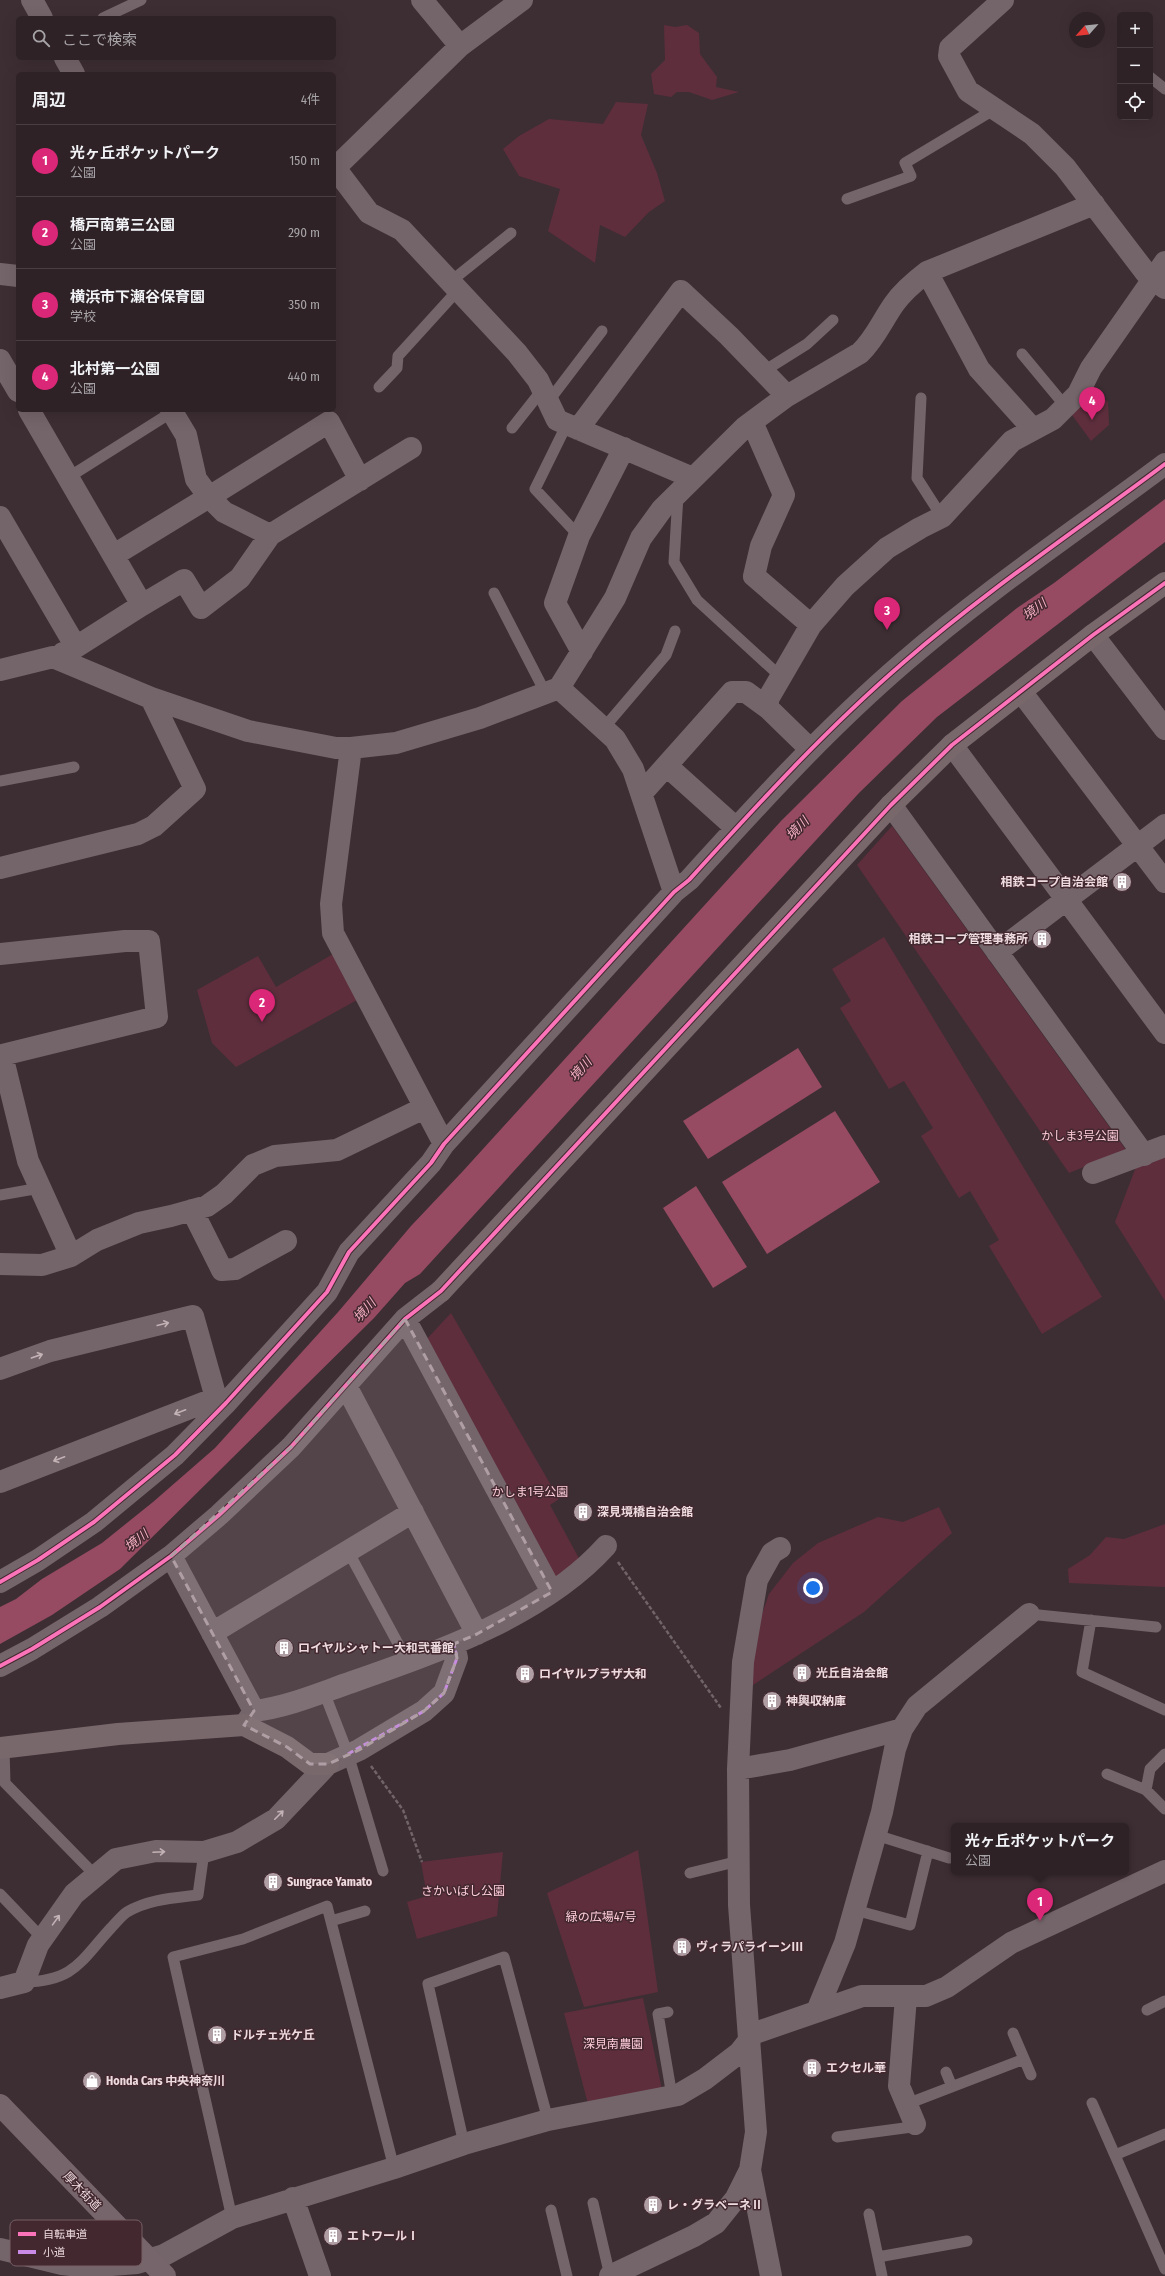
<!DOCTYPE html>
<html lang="ja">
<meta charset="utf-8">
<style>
body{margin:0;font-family:"Fira Sans Condensed","Noto Sans JP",sans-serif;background:#362a2e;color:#f1f3f6}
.controls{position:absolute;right:12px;top:12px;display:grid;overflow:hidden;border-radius:6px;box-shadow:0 4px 16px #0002}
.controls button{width:36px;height:36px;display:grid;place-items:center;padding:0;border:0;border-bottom:1px solid #493f43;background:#2e2226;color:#f1f3f6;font:20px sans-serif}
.compass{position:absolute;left:1069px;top:12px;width:36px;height:36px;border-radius:50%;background:#2e2226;box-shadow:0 4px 16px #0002;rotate:243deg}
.you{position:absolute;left:813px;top:1588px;width:14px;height:14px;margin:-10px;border:3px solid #fff;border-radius:50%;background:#1a73e8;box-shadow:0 0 0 6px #1a73e833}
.badge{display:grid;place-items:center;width:26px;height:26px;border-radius:50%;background:#db2777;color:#fff;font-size:13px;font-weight:700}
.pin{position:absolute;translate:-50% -33px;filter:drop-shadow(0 1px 2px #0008)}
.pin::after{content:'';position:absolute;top:21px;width:14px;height:12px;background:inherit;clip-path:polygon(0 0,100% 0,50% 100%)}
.popup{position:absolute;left:951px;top:1823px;width:178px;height:52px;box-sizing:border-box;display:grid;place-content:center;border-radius:6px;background:#2e2226;filter:drop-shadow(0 1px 3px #0005);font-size:13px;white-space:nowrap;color:#a7a4a7}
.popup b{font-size:15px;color:#f1f3f6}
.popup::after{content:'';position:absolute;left:50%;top:100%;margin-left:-8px;border:8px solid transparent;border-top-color:#2e2226}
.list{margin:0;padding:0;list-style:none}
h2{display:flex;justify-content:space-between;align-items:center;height:52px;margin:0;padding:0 16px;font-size:17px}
h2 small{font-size:13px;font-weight:400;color:#a7a4a7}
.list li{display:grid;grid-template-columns:26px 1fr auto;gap:12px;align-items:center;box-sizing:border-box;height:72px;padding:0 16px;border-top:1px solid #493f43}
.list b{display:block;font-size:15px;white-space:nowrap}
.list p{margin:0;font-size:13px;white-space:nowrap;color:#a7a4a7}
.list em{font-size:13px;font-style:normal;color:#a7a4a7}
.icon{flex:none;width:22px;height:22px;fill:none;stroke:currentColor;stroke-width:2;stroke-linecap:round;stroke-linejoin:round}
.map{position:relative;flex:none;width:1165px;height:2276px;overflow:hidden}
.search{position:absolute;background:#2e2226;box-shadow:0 4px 16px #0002;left:16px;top:16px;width:320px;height:44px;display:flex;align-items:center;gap:10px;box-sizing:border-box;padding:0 14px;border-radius:6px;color:#a7a4a7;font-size:15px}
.panel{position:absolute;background:#2e2226;box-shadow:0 4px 16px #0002;left:16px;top:72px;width:320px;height:340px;border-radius:6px}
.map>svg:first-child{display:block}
.green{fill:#5e2e3d}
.water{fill:#964b63}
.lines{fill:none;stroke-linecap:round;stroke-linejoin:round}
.path{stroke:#716468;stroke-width:2.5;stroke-dasharray:4 2;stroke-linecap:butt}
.lane{stroke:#74656a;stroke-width:11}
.street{stroke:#74656a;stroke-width:22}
.secondary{stroke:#78686c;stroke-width:22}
.primary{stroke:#76656a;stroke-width:22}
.quiet{stroke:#ca8be6;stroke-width:3;stroke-dasharray:6 3;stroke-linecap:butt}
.cycleway-casing{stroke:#432830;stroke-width:6}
.cycleway{stroke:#fb73b8;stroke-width:4}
.oneway{stroke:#c3b2b6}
.marked{fill:#af9ea3;fill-opacity:0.2;stroke:#af9ea3;stroke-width:3;stroke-dasharray:8 5;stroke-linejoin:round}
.labels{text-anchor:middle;stroke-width:3;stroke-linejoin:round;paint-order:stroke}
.poi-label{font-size:12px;font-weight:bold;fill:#eddbdf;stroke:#432830;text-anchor:start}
.park-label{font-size:12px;fill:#feceda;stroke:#432830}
.street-label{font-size:12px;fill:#eddbdf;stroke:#432830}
.water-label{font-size:13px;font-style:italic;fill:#f6b1c4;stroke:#432830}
.key{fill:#432830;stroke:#765e65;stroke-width:1}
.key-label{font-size:11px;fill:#eddbdf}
</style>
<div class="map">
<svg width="1165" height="2276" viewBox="0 0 1165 2276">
<rect width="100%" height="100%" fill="#3d2e33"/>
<!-- green -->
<path class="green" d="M664 25 675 27 687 25 699 33 700 54 717 77 716 87 739 92 712 100 689 92H677L671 97 654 94 651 74 665 60Z
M616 102 648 104 641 135 657 173 665 201 649 212 625 237 600 225 595 263 548 231 560 189 519 176 503 149 519 136 549 119 603 124Z
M1092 389 1108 402 1109 425 1091 441 1072 415Z
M892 826 1126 1150 1069 1173 857 865Z
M884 937 1102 1297 1042 1334 989 1246 999 1240 970 1191 959 1198 921 1136 933 1128 904 1081 889 1089 840 1008 851 1001 832 969Z
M333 954 357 1000 236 1067 212 1043 197 990 258 956 276 987Z
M1165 1153V1301L1115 1222 1136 1167Z
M451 1313 559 1499 550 1505 582 1564 555 1583 424 1342Z
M939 1507 952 1533 864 1612 750 1687 755 1634 769 1594 793 1563 818 1543 878 1517 903 1522Z
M1165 1524V1587L1069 1583 1068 1569 1090 1555 1106 1537 1124 1539Z
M638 1850 658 1992 584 2007 547 1893Z
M503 1852 497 1916 417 1939 407 1902 427 1896 421 1862Z
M643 1998 662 2090 588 2104 564 2013Z"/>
<!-- water -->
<path class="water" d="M1165 499V542L937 717 859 793 420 1274 405 1283 374 1318 120 1569 52 1615 0 1644V1607L16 1599 42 1579 102 1543 153 1502 215 1448 339 1311 411 1226 463 1171 781 821 902 701 1017 608 1054 583Z
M798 1048 822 1087 708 1159 683 1121Z
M835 1111 880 1182 767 1254 722 1182Z
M696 1186 747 1267 713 1288 663 1208Z"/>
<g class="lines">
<!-- path -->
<path class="path" d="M618 1562 721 1708
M371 1766 403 1810 422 1862"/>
<!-- lane -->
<path class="lane" d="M103 18 141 0
M1150 77 1165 89
M847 199 911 176 905 163 995 109
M450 282 511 233
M1022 354 1066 407
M764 371 807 344 833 320
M379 387 397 368 398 356 458 290
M921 398 917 478 942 517
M548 402 602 331
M567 424 535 489 579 536
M512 428 542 390
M69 477 172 412
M678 495 674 562 697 600 781 677
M494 593 545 692
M603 729 666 655 675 631
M0 781 74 767
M0 1195 40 1188
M348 1551 408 1662
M1029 1614 1156 1627
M1091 1620 1082 1672 1165 1710
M324 1692 348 1754 383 1871
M4 1748 5 1783 96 1876
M1165 1754 1150 1769 1146 1790 1165 1809
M1107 1774 1146 1790
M876 1835 949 1858
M690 1873 739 1861
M0 1894 42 1938
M855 1910 910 1925 928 1851
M331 1921 365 1911
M24 1982C74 1981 80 1962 110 1929 116 1923 121 1916 127 1912 149 1899 174 1898 198 1895L204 1852
M1147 2010 1165 2001
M668 2012 658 2014 672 2096
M1013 2033 1031 2075
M946 2072 952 2087
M1092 2103 1165 2269
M907 2104 1024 2059
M837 2137 912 2127 915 2124
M464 2144 428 1984 504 1957 548 2120
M1115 2155 1165 2134
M593 2203 610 2276
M551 2210 567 2276
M869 2214 882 2276
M232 2218 173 1957 243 1939 327 1906 394 2168
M878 2257 967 2241"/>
<!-- street -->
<path class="street" d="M32 0 42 18
M422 0 460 46
M1003 0 950 48 949 56 968 91 1032 134 1065 167 1146 273 1165 288
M65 58 74 74
M335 168 369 213 402 230 517 353 538 380 557 420 693 478
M334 169 460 46 522 0
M927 272 979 369 1033 429
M0 274 18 276
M0 360 18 391
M29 410 142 605 76 647
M752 422 784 495 761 546 754 576 811 625
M578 429 681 291 729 336 787 396
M0 517 76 647 63 653
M270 535 224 512 209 497 329 422 360 480
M114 555 209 497 196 479 186 435 171 410
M142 605 184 580 201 608 240 578 270 535 411 448
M1093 635 1165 729
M582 652 555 603 579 536 624 448
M0 670 53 657 151 698 195 789 154 826 138 834 0 868
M559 688 615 598 641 538 662 509 745 427 787 396 860 353C875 339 882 321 894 304 903 291 914 282 927 272L1094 204
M1022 693 1165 882
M151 698 248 731 336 748H351L396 743 480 718 559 688 615 739 633 769 674 892
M952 745 1165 1033
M351 748 331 904 333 933 444 1144
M810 749 768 708V699L811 625 845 586 887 548 920 528 942 517 1012 441 1053 419 1078 394 1091 368 1165 262
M667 766 736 828
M642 793 732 692H746L768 708
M891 805 1144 1155
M997 952 1165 825
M0 954 125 941H149L157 1017 2 1055 28 1161 71 1256
M1093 1173 1165 1146
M192 1210 222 1270 235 1269 286 1241
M0 1264 42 1265 71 1256 97 1240 139 1223 171 1216 207 1206 224 1194 253 1165 275 1156 337 1150 424 1108
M405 1319 552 1592
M0 1369 50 1351 193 1316 216 1398
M346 1386 477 1634
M0 1482 216 1398 226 1403
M171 1556 254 1711 246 1723
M0 1582 38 1560 94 1522 175 1455 226 1403 327 1292 349 1252 431 1163 444 1144 674 892 689 880C758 804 826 729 904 662 986 591 1078 529 1165 464
M212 1633 413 1512
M0 1666 32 1649 100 1607 171 1556 219 1515 291 1447 405 1319 441 1291
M254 1711C288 1707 320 1693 352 1682 438 1652 544 1615 606 1546
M738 1769 790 1760 902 1729
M0 1988 24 1982 38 1945 74 1894 116 1859 156 1851 204 1852 237 1842 276 1819 328 1764 359 1750 424 1711 444 1693 457 1658 454 1644
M906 1997 899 2086 915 2124
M817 2011 845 1943 882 1812 895 1749 902 1729 917 1706 1029 1614
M750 2170 771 2276
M293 2198 320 2276
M0 2249 62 2264 87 2267 137 2263 164 2255 232 2218 394 2168 464 2144 548 2120 678 2095 705 2079 739 2053 755 2033 862 1996H926L947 1987 1011 1943 1165 1871
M610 2276 694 2236 716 2223 736 2198 750 2170 756 2132 739 1905 738 1769 743 1662 757 1580 772 1553 780 1548"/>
<!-- secondary -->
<path class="secondary" d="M441 1291 891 805 952 745 1093 635 1165 583
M0 1748 118 1734 244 1725 287 1747 310 1764H328"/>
<!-- primary -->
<path class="primary" d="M0 2105 165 2276"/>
<!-- quiet -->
<path class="quiet" d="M348 1754 424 1711 444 1693 457 1658 454 1644"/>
<!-- cycleway casing -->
<g class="cycleway-casing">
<path id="cycleway" d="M0 1582 38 1560 94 1522 175 1455 226 1403 327 1292 349 1252 431 1163 444 1144 674 892 689 880C758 804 826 729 904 662 986 591 1078 529 1165 464
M0 1666 32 1649 100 1607 171 1556 219 1515 291 1447 405 1319 441 1291 891 805 952 745 1093 635 1165 583"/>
</g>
<!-- cycleway -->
<use href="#cycleway" class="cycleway"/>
</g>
<!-- one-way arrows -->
<defs><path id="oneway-shaft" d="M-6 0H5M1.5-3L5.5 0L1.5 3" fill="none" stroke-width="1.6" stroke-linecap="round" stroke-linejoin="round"/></defs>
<g class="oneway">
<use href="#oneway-shaft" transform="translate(163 1324) rotate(-14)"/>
<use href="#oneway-shaft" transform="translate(37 1356) rotate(-19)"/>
<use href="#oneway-shaft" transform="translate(180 1412) rotate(159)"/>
<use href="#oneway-shaft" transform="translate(59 1459) rotate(159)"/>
<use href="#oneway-shaft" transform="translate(279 1815) rotate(-45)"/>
<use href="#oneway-shaft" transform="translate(159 1852) rotate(-3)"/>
<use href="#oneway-shaft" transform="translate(56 1920) rotate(-54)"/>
</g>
<!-- marked area -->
<path class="marked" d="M405 1319 552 1592 477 1634 454 1644 457 1658 444 1693 424 1711 359 1750 328 1764H310L287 1747 244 1725 254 1711 171 1556 291 1447Z"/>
<!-- icons -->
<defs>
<g id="building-disc" transform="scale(1)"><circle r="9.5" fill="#af9ea3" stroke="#432830"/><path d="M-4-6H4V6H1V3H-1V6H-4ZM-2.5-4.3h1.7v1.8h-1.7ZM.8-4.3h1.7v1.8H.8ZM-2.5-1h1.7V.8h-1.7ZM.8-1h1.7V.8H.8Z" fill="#fff"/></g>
<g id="shop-disc" transform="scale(1)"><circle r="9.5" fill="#af9ea3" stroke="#432830"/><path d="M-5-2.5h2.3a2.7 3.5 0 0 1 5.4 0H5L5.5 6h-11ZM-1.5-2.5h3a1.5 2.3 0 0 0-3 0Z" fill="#fff"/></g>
</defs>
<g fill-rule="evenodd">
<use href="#building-disc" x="1122" y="882"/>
<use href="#building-disc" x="1042" y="939"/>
<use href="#building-disc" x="583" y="1512"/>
<use href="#building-disc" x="284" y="1648"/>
<use href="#building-disc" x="802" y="1673"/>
<use href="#building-disc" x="525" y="1674"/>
<use href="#building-disc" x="772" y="1701"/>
<use href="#building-disc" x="273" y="1882"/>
<use href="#building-disc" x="682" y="1947"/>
<use href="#building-disc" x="217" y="2035"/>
<use href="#building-disc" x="812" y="2068"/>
<use href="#shop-disc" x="92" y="2081"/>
<use href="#building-disc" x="653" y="2205"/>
<use href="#building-disc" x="333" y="2236"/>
</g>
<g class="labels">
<!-- poi labels -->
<g class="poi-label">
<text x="1108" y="886" text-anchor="end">相鉄コープ自治会館</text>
<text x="1028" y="943" text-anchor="end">相鉄コープ管理事務所</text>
<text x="597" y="1516">深見境橋自治会館</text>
<text x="298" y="1652">ロイヤルシャトー大和弐番館</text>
<text x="816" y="1677">光丘自治会館</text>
<text x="539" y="1678">ロイヤルプラザ大和</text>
<text x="786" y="1705">神輿収納庫</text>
<text x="287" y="1886">Sungrace Yamato</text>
<text x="696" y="1951">ヴィラパライーンⅢ</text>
<text x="231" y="2039">ドルチェ光ケ丘</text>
<text x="826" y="2072">エクセル華</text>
<text x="106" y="2085">Honda Cars 中央神奈川</text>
<text x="667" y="2209">レ・グラベーネⅡ</text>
<text x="347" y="2240">エトワールⅠ</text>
</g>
<!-- park labels -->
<g class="park-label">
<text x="1080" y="1140">かしま3号公園</text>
<text x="530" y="1496">かしま1号公園</text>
<text x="463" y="1895">さかいばし公園</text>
<text x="601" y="1921">緑の広場47号</text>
<text x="613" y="2048">深見南農園</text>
</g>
<!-- street labels -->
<g class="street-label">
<text transform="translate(82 2191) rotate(46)" y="4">厚木街道</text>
</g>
<!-- water labels -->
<g class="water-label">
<text transform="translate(1034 609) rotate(-37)" y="5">境川</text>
<text transform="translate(797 828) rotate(-46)" y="5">境川</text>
<text transform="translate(580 1069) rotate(-48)" y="5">境川</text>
<text transform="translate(364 1310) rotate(-48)" y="5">境川</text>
<text transform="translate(136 1540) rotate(-39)" y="5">境川</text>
</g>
</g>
<!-- legend -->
<rect x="10" y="2220" width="132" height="46" rx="6" class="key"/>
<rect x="18" y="2232" width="18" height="4" fill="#fb73b8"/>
<rect x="18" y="2250" width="18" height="4" fill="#ca8be6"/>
<g class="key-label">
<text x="43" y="2238">自転車道</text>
<text x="43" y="2256">小道</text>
</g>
</svg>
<div class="controls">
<button>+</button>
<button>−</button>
<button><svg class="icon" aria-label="locate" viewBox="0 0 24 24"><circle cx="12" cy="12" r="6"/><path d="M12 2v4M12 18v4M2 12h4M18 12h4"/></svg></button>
</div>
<svg class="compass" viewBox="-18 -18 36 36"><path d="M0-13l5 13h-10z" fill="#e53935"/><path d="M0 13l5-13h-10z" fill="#a7a4a7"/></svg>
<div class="you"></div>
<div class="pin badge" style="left:1040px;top:1921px">1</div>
<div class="popup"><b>光ヶ丘ポケットパーク</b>公園</div>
<div class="pin badge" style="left:262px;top:1022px">2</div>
<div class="pin badge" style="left:887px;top:630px">3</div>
<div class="pin badge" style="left:1092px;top:420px">4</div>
<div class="search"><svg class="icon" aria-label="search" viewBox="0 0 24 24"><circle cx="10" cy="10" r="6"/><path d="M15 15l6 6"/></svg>ここで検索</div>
<section class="panel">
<h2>周辺<small>4件</small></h2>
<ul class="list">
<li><span class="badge">1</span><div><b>光ヶ丘ポケットパーク</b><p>公園</p></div><em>150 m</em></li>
<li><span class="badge">2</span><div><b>橋戸南第三公園</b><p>公園</p></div><em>290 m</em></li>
<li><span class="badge">3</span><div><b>横浜市下瀬谷保育園</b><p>学校</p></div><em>350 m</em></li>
<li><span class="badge">4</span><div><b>北村第一公園</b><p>公園</p></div><em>440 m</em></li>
</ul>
</section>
</div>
